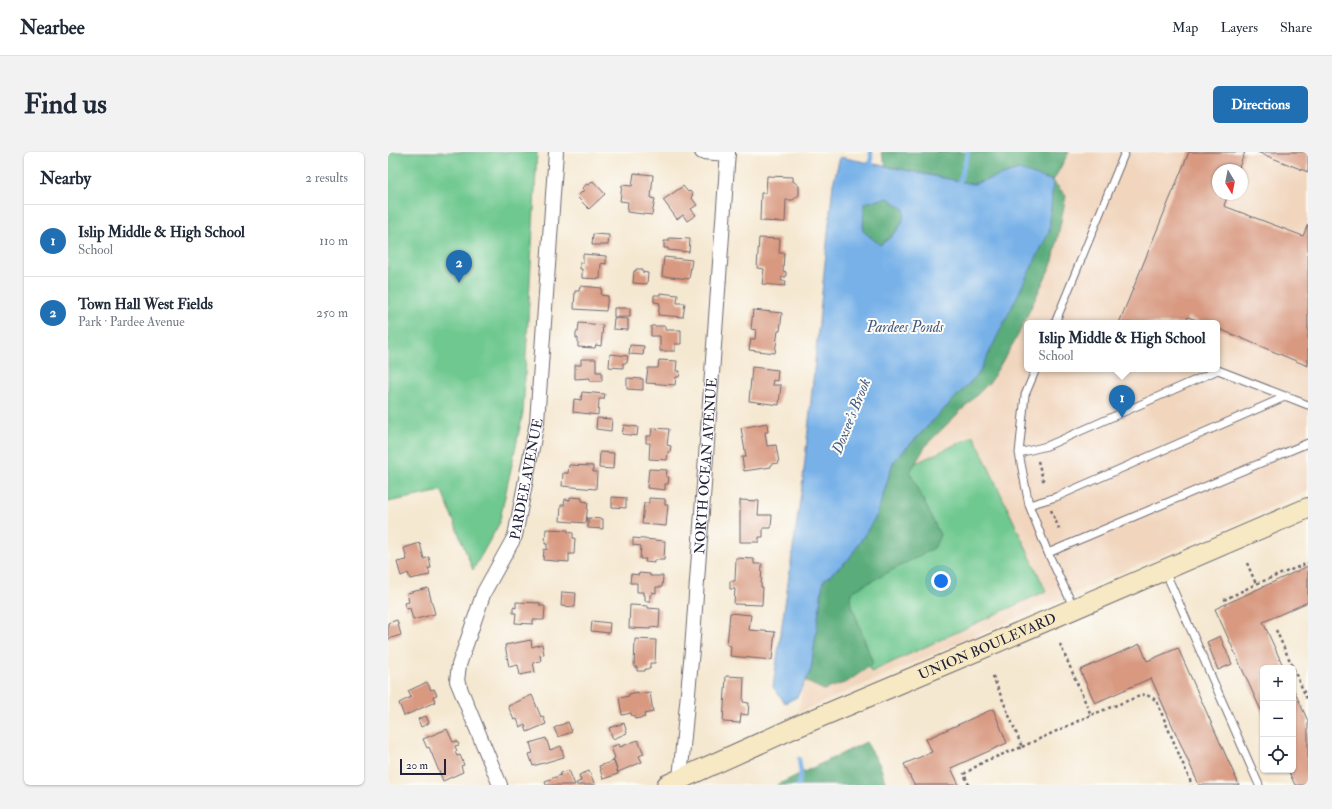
<!DOCTYPE html>
<meta charset="utf-8">
<style>
body{margin:0;font-family:"IM FELL Double Pica",serif;background:#f2f2f3;color:#1f2937}
.controls{position:absolute;right:12px;bottom:12px;display:grid;overflow:hidden;border-radius:6px;box-shadow:0 1px 3px #0004}
.controls button{width:36px;height:36px;display:grid;place-items:center;padding:0;border:0;border-bottom:1px solid #e0e1e3;background:#fff;color:#1f2937;font:20px sans-serif}
.compass{position:absolute;left:824px;top:12px;width:36px;height:36px;border-radius:50%;background:#fff;box-shadow:0 1px 3px #0004;rotate:170deg}
.scale{position:absolute;left:12px;bottom:10px;width:46px;box-sizing:border-box;padding-left:4px;border:2px solid #22223b;border-top:0;font-size:11px;line-height:14px;white-space:nowrap;color:#22223b;-webkit-text-stroke:3px #fdfcf7;paint-order:stroke}
.you{position:absolute;left:553px;top:429px;width:14px;height:14px;margin:-10px;border:3px solid #fff;border-radius:50%;background:#1a73e8;box-shadow:0 0 0 6px #1a73e833}
.badge{display:grid;place-items:center;width:26px;height:26px;border-radius:50%;background:#1f6fb2;color:#fff;font-size:13px;font-weight:700}
.pin{position:absolute;translate:-50% -33px;filter:drop-shadow(0 1px 2px #0008)}
.pin::after{content:'';position:absolute;top:21px;width:14px;height:12px;background:inherit;clip-path:polygon(0 0,100% 0,50% 100%)}
.popup{position:absolute;left:636px;top:168px;width:196px;height:52px;box-sizing:border-box;display:grid;place-content:center;border-radius:6px;background:#fff;filter:drop-shadow(0 1px 3px #0005);font-size:13px;white-space:nowrap;color:#747a83}
.popup b{font-size:15px;color:#1f2937}
.popup::after{content:'';position:absolute;left:50%;top:100%;margin-left:-8px;border:8px solid transparent;border-top-color:#fff}
.list{margin:0;padding:0;list-style:none}
h2{display:flex;justify-content:space-between;align-items:center;height:52px;margin:0;padding:0 16px;font-size:17px}
h2 small{font-size:13px;font-weight:400;color:#747a83}
.list li{display:grid;grid-template-columns:26px 1fr auto;gap:12px;align-items:center;box-sizing:border-box;height:72px;padding:0 16px;border-top:1px solid #e0e1e3}
.list b{display:block;font-size:15px;white-space:nowrap}
.list p{margin:0;font-size:13px;white-space:nowrap;color:#747a83}
.list em{font-size:13px;font-style:normal;color:#747a83}
.icon{flex:none;width:22px;height:22px;fill:none;stroke:currentColor;stroke-width:2;stroke-linecap:round;stroke-linejoin:round}
.map{position:relative;flex:none;width:920px;height:633px;overflow:hidden;border-radius:6px}
header{display:flex;align-items:center;gap:24px;box-sizing:border-box;height:56px;padding:0 20px;background:#fff;border-bottom:1px solid #e0e1e3}
header strong{font-size:19px}
nav{display:flex;gap:22px;margin-inline-start:auto;font-size:14px}
.intro{display:flex;align-items:center;justify-content:space-between;box-sizing:border-box;height:96px;padding:0 24px}
h1{margin:0;font-size:28px}
.button{padding:10px 18px;border-radius:6px;background:#1f6fb2;color:#fff;font-size:14px;font-weight:700}
main{display:flex;gap:24px;padding:0 24px}
aside{flex:1;background:#fff;border-radius:6px;box-shadow:0 1px 3px #0004}
.map>svg:first-child{display:block}
.built{fill:#f1d5bd;fill-rule:evenodd}
.green{fill:#6ec88f;stroke:#487565}
.forest{fill:#5aac7a;stroke:#3e675a}
.water{fill:#77b1e8;stroke:#4c6a92;fill-rule:evenodd}
.lines{fill:none;stroke-linecap:round;stroke-linejoin:round}
.stream{stroke:#77b1e8;stroke-width:4.5}
.building{fill:#d89980}
.lane-casing{stroke:#6c6770;stroke-width:9}
.street-casing{stroke:#6c6770;stroke-width:16}
.secondary-casing{stroke:#6c6770;stroke-width:22}
.path{stroke:#6c6770;stroke-width:2.5;stroke-dasharray:3 3;stroke-linecap:butt}
.lane{stroke:#fff;stroke-width:7}
.street{stroke:#fff;stroke-width:14}
.secondary{stroke:#f6e9c3;stroke-width:20}
.labels{text-anchor:middle;stroke-width:4;stroke-linejoin:round;paint-order:stroke}
.street-label{font-size:14px;fill:#22223b;stroke:#fdfcf7}
.water-label{font-size:15px;font-style:italic;fill:#445b80;stroke:#fdfcf7}
</style>
<header>
<strong>Nearbee</strong>
<nav><a>Map</a><a>Layers</a><a>Share</a></nav>
</header>
<div class="intro"><h1>Find us</h1><a class="button">Directions</a></div>
<main>
<aside>
<h2>Nearby<small>2 results</small></h2>
<ul class="list">
<li><span class="badge">1</span><div><b>Islip Middle &amp; High School</b><p>School</p></div><em>110 m</em></li>
<li><span class="badge">2</span><div><b>Town Hall West Fields</b><p>Park · Pardee Avenue</p></div><em>250 m</em></li>
</ul>
</aside>
<div class="map">
<svg width="920" height="633" viewBox="0 0 920 633">
<rect width="100%" height="100%" fill="#fdfcf7"/>
<filter id="ink" filterUnits="userSpaceOnUse"><feTurbulence type="fractalNoise" baseFrequency=".025" numOctaves="2"/><feDisplacementMap in="SourceGraphic" scale="8" xChannelSelector="R" yChannelSelector="G"/><feConvolveMatrix kernelMatrix="1 2 1 2 8 2 1 2 1" color-interpolation-filters="sRGB"/></filter>
<filter id="wash" filterUnits="userSpaceOnUse"><feTurbulence type="fractalNoise" baseFrequency=".012" numOctaves="4" result="noise"/><feDisplacementMap in="SourceGraphic" scale="16" xChannelSelector="R" yChannelSelector="G"/><feGaussianBlur stdDeviation="0.9" result="paint"/><feColorMatrix in="noise" values="0 0 0 0 0 0 0 0 0 0 0 0 0 0 0 0 0 1.4 0 .05"/><feComposite in="paint" operator="in"/></filter>
<g filter="url(#wash)">
<rect width="100%" height="100%" fill="#f5e8d1"/>
<!-- built -->
<path class="built" d="M672 0H920V339L410 561 435 429 665 29ZM830 18H854V42H830ZM639 171H829V217H639Z"/>
<!-- green -->
<path class="green" d="M0 0H149L135 261 111 372 85 418 54 339 0 350Z
M586 284 658 439 483 520 445 438 515 317Z"/>
<!-- forest -->
<path class="forest" d="M493 0H681L665 29 678 44 665 109 629 185 602 230 539 292 522 320 552 383 546 396 465 439 462 448 485 512 459 530 436 538 417 529 423 518 435 429 461 407 489 363 505 310 591 221 631 18 585 32 498 14Z
M500 46 517 57C517 73 504 84 492 93L475 79 476 51Z
M478 590 492 613 498 633H389Z"/>
<!-- water -->
<path class="water" d="M452 5 585 32 631 18 665 29 661 80 591 221 505 310 489 363 461 407 435 429 423 518 409 545 397 551 385 535 415 327 445 32ZM500 46 516 57C518 73 504 85 492 93L475 79 476 51Z"/>
<g class="lines">
<!-- stream -->
<path class="stream" d="M483 0V12L487 15
M570 35 580 0
M410 633 413 621 411 607"/>
</g>
<g id="blocks">
<!-- building -->
<path class="building" d="M801 0H857L850 18H830V42H840L836 54 915 84 920 72V214L829 176V171H816L800 165 797 171H731Z
M869 0H920V20Z
M246 21 265 23 263 46 267 47 264 63 239 60 240 50 232 49 234 33 244 34Z
M379 24 405 25V29L411 34V43L405 48H398L397 70 372 69 373 41H378Z
M205 29 217 42 201 57 189 45 196 38 194 36 199 32 201 33Z
M295 34 300 40 302 39 305 43 303 45 309 53 303 57 308 63 299 69 295 63 289 67 275 48Z
M205 82 221 83 220 93H204Z
M281 86 302 87 301 100 280 98V96H276V89H281Z
M371 86 392 87 391 101H396L395 119 398 120V125H394L393 129H398L397 134 374 132 376 117 369 116Z
M195 102 218 104V112L213 111 212 127 194 126V117H192V110L195 111Z
M276 105 304 108 301 127 274 124Z
M248 117H254V120L260 121 259 132 245 131 246 119H248Z
M192 134 214 136 213 143 220 144 218 159 186 157 187 139H191Z
M272 141 290 143 289 151H297L295 165 270 163 272 151 266 150V143H272Z
M226 156H242V165H226Z
M365 158 394 161 392 179H390L387 201 361 198 363 187H367L368 178 363 177Z
M226 166 240 167V178L225 177Z
M191 171 215 173 213 194 208 193 207 196 190 195V186H188V180H190Z
M263 174H277V178H293V192H287V199H272V184H263Z
M242 193 256 194 255 203 241 202Z
M222 202 240 204 239 211H235V216L221 215Z
M193 207H208V220H214V229H202V226L187 227V213H193Z
M271 208 289 209 288 219H292L291 225H288L287 233 258 231 260 216H270Z
M364 215 390 218 389 229 385 228 384 233H393L391 253 361 249Z
M239 226 255 227V238L239 237Z
M194 240 217 242 216 247H211L210 263 185 260 186 247 193 248Z
M209 266 224 267 223 279 208 277Z
M379 271 380 280H377L379 294 388 293 391 311 383 312V315L356 319 354 305H358L353 276Z
M236 273 250 275 249 284 234 282Z
M264 276 281 277 279 293 283 294 282 300H280L279 308 261 307 262 291H258V284H263Z
M212 300 226 301 225 317 211 316Z
M181 313 205 314V320H209L208 337 174 334 175 321H180Z
M261 317 279 318 278 325H281L280 332H277V338L259 336Z
M182 345 194 346V349L200 350 198 371 172 369 173 353H176L177 347 182 348Z
M224 345 238 346V356L224 355Z
M261 346 277 347V353H280L278 374 254 372 256 351H261Z
M352 348 371 349 370 363H384L383 376H375V385H371V390H352Z
M200 366 215 367V377L200 376Z
M158 377 180 378V380L185 381V386H187L186 402H181V410L155 408 156 397 159 398V392H157Z
M245 386 277 389 276 408H266V411L257 410 258 407H252L253 394 245 393Z
M32 391 36 407 41 405 43 416H40L42 423 22 427 20 421 13 424 9 410 19 408 16 396Z
M348 406 366 407V412H374L373 435H375L374 453 346 452 347 437H342V429H347Z
M920 414V450L875 470 896 516H875V563L827 457Z
M251 421 262 422V424H275L274 435H268V441L264 440V443H262V449H257V443H255V440H249V431H242L243 422 251 423Z
M40 436 47 462 25 468 22 456 18 457 16 451 21 450 19 441Z
M174 440 188 441 187 455 173 454Z
M128 450 152 451V454H157L156 468H145V472L127 471 128 461H125V455L128 456Z
M242 453 260 454V456L272 457 271 476 263 475 262 477 241 476Z
M342 461 363 463 361 478 387 480 384 508 342 504 343 494 339 493Z
M9 468 13 483 0 487V471Z
M204 469 222 471 221 481 203 479Z
M832 484 844 512 830 518 819 490Z
M247 487 268 488 267 511H262V517H257V519H249V515H246Z
M143 488 144 495 154 492 156 502 152 503 153 509 145 510 147 520 132 523 130 513 121 515 117 493Z
M752 492 759 509 790 496 851 633H811L763 526 707 551 692 518Z
M338 524 356 525 355 550 361 551 360 563 353 562 352 571 335 570Z
M39 530 43 538 46 537 49 543 45 544 47 550 16 564 11 551 23 545 20 539Z
M905 536 920 569V633H907L900 618H905Z
M250 540V542L262 540 265 560 256 562 257 565 247 567 246 563 244 564 243 561 234 563 231 546 241 544V542Z
M144 543 153 565 155 564 158 572 139 580 137 573 132 575 129 567 126 568 120 554Z
M605 557 619 591 563 616 571 633H526L516 612 544 600 538 587Z
M38 564 41 571 33 575 30 567Z
M180 570 184 580 170 585 166 576Z
M236 571 239 581 225 587 221 576Z
M59 577 65 590 69 589 71 593 67 594 69 599 67 600 69 604 72 603 76 613 73 614 75 620 55 629 41 595 39 596 35 587Z
M158 586 162 598 173 594 176 605 145 614 141 602 145 601 142 591Z
M250 588 256 602 251 604 254 610 230 620 225 607 227 606 223 595 231 592 232 595Z
M226 609 230 622 215 627 211 614Z
M181 618 187 633H158L157 629 173 623 172 621Z
M201 619 207 633H189L188 631 193 629 191 623Z"/>
</g>
</g>
<g filter="url(#ink)">
<use href="#blocks" fill-opacity="0" stroke="#6c6770" stroke-width="1"/>
<g class="lines">
<!-- lane casing -->
<g class="lane-casing">
<path id="lane" d="M667 171 737 0
M648 217 637 243 631 301 641 353 660 401 686 456
M631 301 659 294 830 218 920 253
M641 353 668 345 899 244
M660 401 920 291
M777 419 871 633"/>
</g>
<!-- street casing -->
<g class="street-casing">
<g id="street">
<path d="M314 0 340 2"/>
<path id="s1" d="M292 627 304 498 340 0"/>
<path id="s2" d="M112 633 69 529 71 513 96 440 127 384 149 270 168 0"/>
</g>
</g>
<!-- secondary casing -->
<g class="secondary-casing">
<g id="secondary">
<path id="s3" d="M279 633 408 575 595 496 920 356"/>
</g>
</g>
<!-- path -->
<path class="path" d="M650 309 656 331
M663 358 672 379
M859 411 868 432 920 411
M836 448 868 432
M888 478 920 549
M672 492 703 563 757 542 768 548 804 633
M634 595 703 563
M581 633 576 622 597 609 634 595 604 522"/>
<!-- lane -->
<use href="#lane" class="lane"/>
<!-- street -->
<use href="#street" class="street"/>
<!-- secondary -->
<use href="#secondary" class="secondary"/>
</g>
</g>
<g class="labels">
<!-- street labels -->
<g class="street-label">
<text dy="5" stroke="none"><textPath href="#s1" startOffset="314">NORTH OCEAN AVENUE</textPath></text>
<text dy="5" stroke="none"><textPath href="#s2" startOffset="328">PARDEE AVENUE</textPath></text>
<text dy="5" stroke="none"><textPath href="#s3" startOffset="349">UNION BOULEVARD</textPath></text>
</g>
<!-- water labels -->
<g class="water-label">
<text x="517" y="180">Pardees Ponds</text>
<text transform="translate(463 264) rotate(-68)" y="5">Doxsee's Brook</text>
</g>
</g>
</svg>
<div class="controls">
<button>+</button>
<button>−</button>
<button><svg class="icon" aria-label="locate" viewBox="0 0 24 24"><circle cx="12" cy="12" r="6"/><path d="M12 2v4M12 18v4M2 12h4M18 12h4"/></svg></button>
</div>
<svg class="compass" viewBox="-18 -18 36 36"><path d="M0-13l5 13h-10z" fill="#e53935"/><path d="M0 13l5-13h-10z" fill="#747a83"/></svg>
<div class="scale">20 m</div>
<div class="you"></div>
<div class="pin badge" style="left:734px;top:266px">1</div>
<div class="popup"><b>Islip Middle &amp; High School</b>School</div>
<div class="pin badge" style="left:71px;top:131px">2</div>
</div>
</main>
